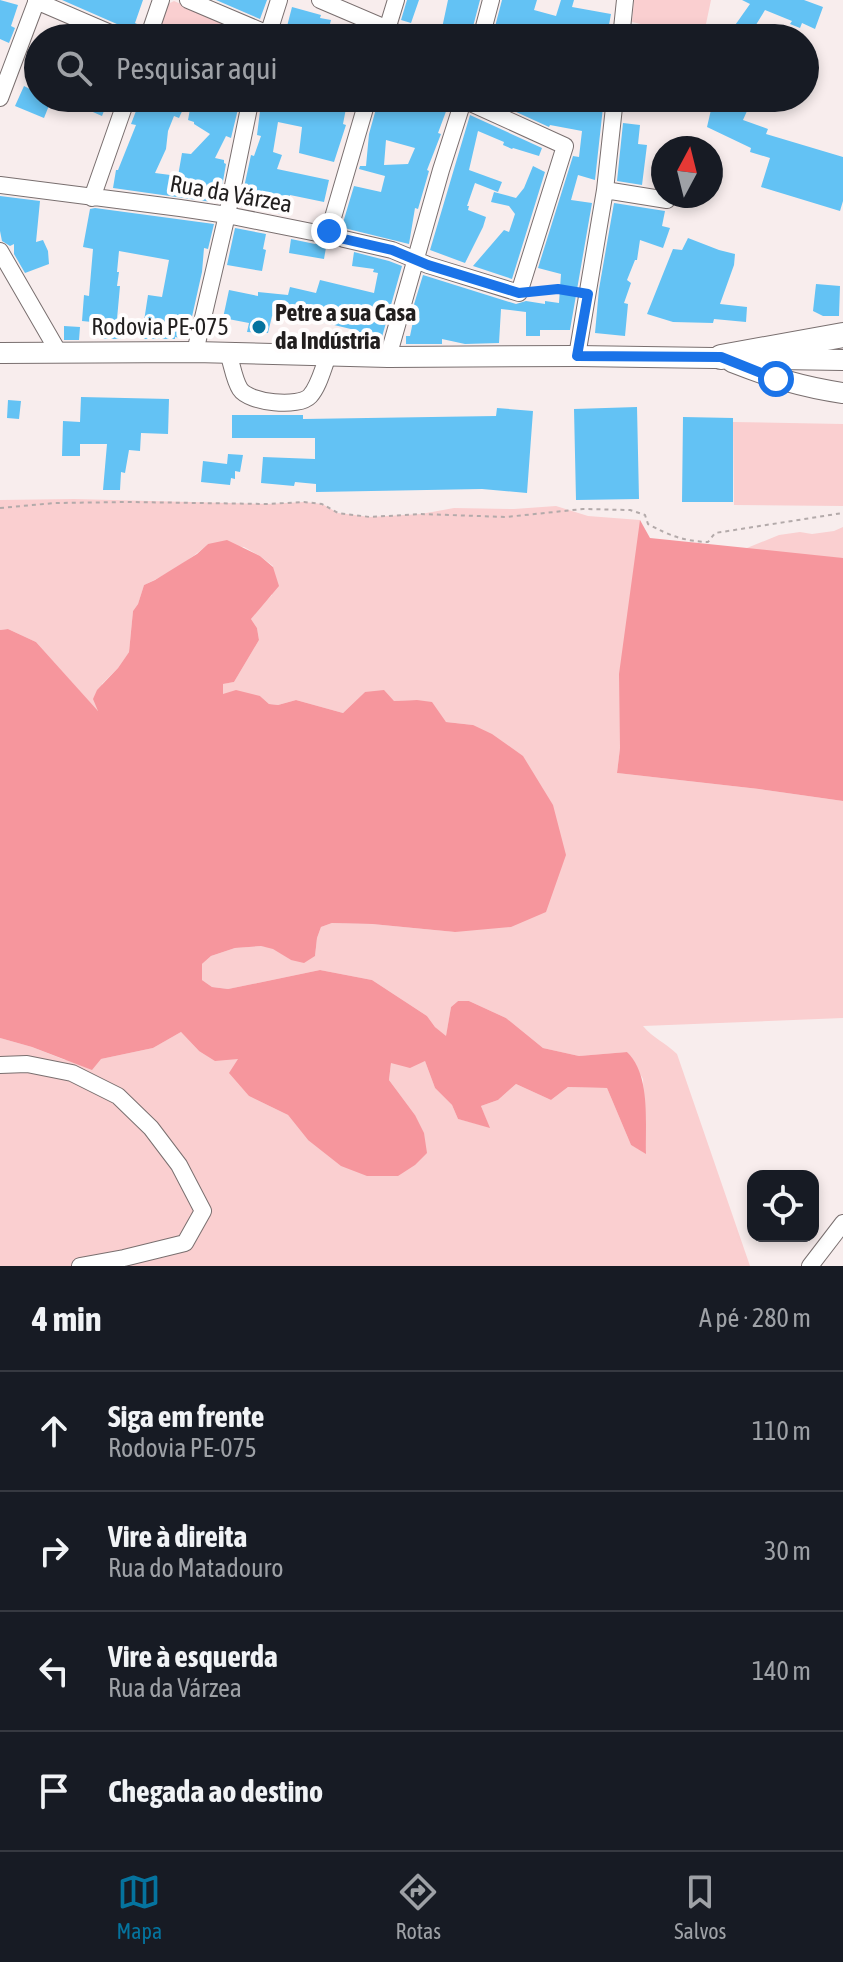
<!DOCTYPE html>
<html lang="pt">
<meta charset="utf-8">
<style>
body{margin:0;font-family:"Asap Condensed",sans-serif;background:#20242c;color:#f1f3f6}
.controls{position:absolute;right:24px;bottom:24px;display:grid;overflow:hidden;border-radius:16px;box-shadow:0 4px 12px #0003}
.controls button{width:72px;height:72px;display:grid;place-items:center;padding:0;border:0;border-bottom:2px solid #363941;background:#171b24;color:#f1f3f6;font:40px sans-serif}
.compass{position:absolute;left:651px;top:136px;width:72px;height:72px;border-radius:50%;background:#171b24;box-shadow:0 4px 12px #0003;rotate:7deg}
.stop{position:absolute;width:24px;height:24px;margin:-18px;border:6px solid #1a73e8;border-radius:50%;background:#fff}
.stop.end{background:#1a73e8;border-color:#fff;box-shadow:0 2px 8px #0008}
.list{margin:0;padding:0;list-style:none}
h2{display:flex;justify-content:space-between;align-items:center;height:104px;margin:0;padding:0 32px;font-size:34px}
h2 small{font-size:26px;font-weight:400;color:#9ea1a6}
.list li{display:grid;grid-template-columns:52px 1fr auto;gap:24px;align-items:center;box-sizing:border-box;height:120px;padding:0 32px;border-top:2px solid #363941}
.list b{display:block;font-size:30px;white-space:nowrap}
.list p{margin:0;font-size:26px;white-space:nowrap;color:#9ea1a6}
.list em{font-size:26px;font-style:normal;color:#9ea1a6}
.icon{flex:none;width:44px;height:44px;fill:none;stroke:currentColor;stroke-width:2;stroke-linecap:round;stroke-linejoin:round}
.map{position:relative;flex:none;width:843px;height:1266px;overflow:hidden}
.search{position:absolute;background:#171b24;box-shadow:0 4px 12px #0003;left:24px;right:24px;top:24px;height:88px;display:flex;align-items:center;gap:20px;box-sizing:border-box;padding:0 28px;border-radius:44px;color:#9ea1a6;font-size:30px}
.sheet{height:584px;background:#171b24}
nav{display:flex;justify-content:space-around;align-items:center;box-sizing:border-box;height:112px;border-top:2px solid #363941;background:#171b24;font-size:22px;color:#9ea1a6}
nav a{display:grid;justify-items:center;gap:4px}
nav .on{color:#05739e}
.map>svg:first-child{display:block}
.green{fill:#facfd0}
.forest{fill:#f6969d}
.building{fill:#63c2f4;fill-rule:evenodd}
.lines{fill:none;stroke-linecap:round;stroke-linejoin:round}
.minor-casing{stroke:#796f6f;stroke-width:18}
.major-casing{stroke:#796f6f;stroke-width:22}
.highway-casing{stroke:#796f6f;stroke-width:26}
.path{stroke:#b3aaaa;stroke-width:2;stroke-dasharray:4 4;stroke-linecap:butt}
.minor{stroke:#fff;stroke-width:16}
.major{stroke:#fff;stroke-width:20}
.highway{stroke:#fff;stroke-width:24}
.route{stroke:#1a73e8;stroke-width:10}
.poi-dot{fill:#05739e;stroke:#fffdfd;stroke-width:3}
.labels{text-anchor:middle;stroke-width:8;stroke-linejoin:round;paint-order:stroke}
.street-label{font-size:24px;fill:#211e1e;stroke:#fffdfd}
.poi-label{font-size:24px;font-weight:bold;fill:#211e1e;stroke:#fffdfd;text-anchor:start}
</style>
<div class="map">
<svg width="843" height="1266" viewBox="0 0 843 1266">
<rect width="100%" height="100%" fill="#f8eded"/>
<!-- green -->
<path class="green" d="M634 0H711L703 38 632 22Z
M174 1 256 37 258 38H154L166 5Z
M733 422 843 424V506L734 505Z
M74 499 268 504 304 502 322 504 338 513 370 517 421 514 454 508 514 509 556 506 588 516 640 520 645 548 725 557 779 535 800 532 812 534 834 531 843 527V621L620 748 617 773 759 789 843 801V1018L643 1026C653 1038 666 1043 677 1054L750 1266H0V1038L32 1047 65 1060 101 1059 153 1048 181 1032 199 1051 239 1059 249 1096 288 1115 308 1140 415 1115 389 1080 391 1063 425 1061 435 1088 452 1105 458 1119 489 1127 481 1106 498 1100 516 1084 551 1100 568 1087 607 1088 631 1145 646 1153 643 1079 627 1052 579 1056 543 1048 506 1018 469 1001H458L451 1007 446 1037 435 1027 427 1016 372 980 320 970 228 989 212 987 202 980 201 965 211 956 235 948 261 946 273 948 291 960 315 956 317 938 321 927 332 923 372 924 455 932 473 725 446 722 417 700 394 701 365 692 343 713 296 700 278 705 269 704 260 696 223 694 222 684 234 682 259 640 257 628 251 619 262 604 272 595 273 566 260 556 244 547 208 544C192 559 164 576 144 585L138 604 133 611 129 652 118 668 102 684 100 714 36 642 8 629 0 630V500Z"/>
<!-- forest -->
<path class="forest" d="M640 520 650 538 843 558V801L759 789 617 773 620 748 619 674Z
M227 540 260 556 273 567 279 586 251 619 257 628 259 640 234 682 223 684V694L236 690 260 696 269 704 278 705 296 700 343 713 365 692 384 690 394 701 417 700 432 702 446 722 473 725 492 734 523 756 553 805 566 855 546 912 511 927 455 932 372 924 332 923 321 927 317 938 315 956 304 963 291 960 273 949 261 946 235 948 211 956 202 964V980L212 987 228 989 320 970 372 980 427 1016 435 1027 446 1036 451 1007 458 1001H469L506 1018 543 1048 579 1056 627 1052C651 1075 645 1122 646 1154L631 1145 607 1088 568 1087 551 1100 516 1084 498 1100 481 1106 490 1128 458 1119 452 1105 435 1088 425 1061 410 1068 391 1063 389 1080 415 1115 424 1133 427 1153 415 1165 398 1176H367L341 1166 308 1140 288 1115 249 1096 229 1073 238 1059 215 1061 199 1051 181 1032 153 1048 101 1059 92 1070 32 1047 0 1038V630L8 629 36 642 98 711 93 699 97 690 118 668 129 652 133 611 138 604 144 585 155 580 197 554 208 544Z"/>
<!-- building -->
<path class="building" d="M0 0 18 5 11 26 15 28 9 43 0 39Z
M62 0H143L135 23 137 24 133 37 131 32 126 28Z
M216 0H267L260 19Z
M407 0H419L411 23 401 20Z
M448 0H480L470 38H432L436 26 442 28Z
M502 0H537L534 10 556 16 561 0H574L572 7 611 14 609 25H611L610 38H492Z
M742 0H804L823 7 815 29 802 23 800 28 790 24 792 21 765 10 754 28 771 38H726L750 4Z
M292 7 321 15 320 18 331 20 329 28 352 31V38H284Z
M38 71V98H52L44 118 15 106 24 86 30 89Z
M61 98H109L102 116Z
M141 98H188L179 118 174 116 168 131 166 149 155 173 178 176 182 153 191 154 210 134 194 124V122L188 120 192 98 213 102 212 104 238 109 231 138 226 136 215 158 224 160V163L226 164 222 187 215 185 212 202 113 188 116 170H118L136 125 131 124Z
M270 98H295L322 104V98H348L343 124 346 125 334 162 299 153 302 127 278 122 273 152 282 155 277 169 329 180 324 202 290 195 285 215 240 206 251 155 254 156 261 136 257 135 260 111 267 112Z
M379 98H451L438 133 441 134 427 170 429 171 418 209 415 208 409 244 348 229 342 226 354 186 381 192 385 176 359 169 360 166H366L369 134ZM386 140 415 148 408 164 384 165Z
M486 98H551L574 105 576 98H604L595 180 578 175 571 200 592 203 570 330H540V336H526V312L501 309 499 343 465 344 442 339V344H406V336H410L415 312 412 311 423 275 516 304 526 301 545 304V301L559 303 561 274 538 268 573 156 579 157 582 131 550 125 549 127Z
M713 101 747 111 743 120 768 129 766 134 843 157V201L840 211 761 187 770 158 750 152 751 148 707 127Z
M470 115 542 148 539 156 513 148 512 149 503 145 504 142 478 131 469 170 502 182 498 192 475 183 467 206H469L468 210 486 217 483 227 465 263 430 250Z
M623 123 640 125 638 144 647 145 642 185 617 181Z
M533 166 545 172 512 279 473 266 504 230 509 232 515 214 509 206 491 202 494 192 516 198 524 188Z
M0 196 40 201 36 242 43 240 48 251 49 264 25 273 14 254V244L10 246 2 241 0 231Z
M614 203 665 211 662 226 670 228 663 248 640 240 637 260H635L627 280 631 283 624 303 628 304 625 336 595 333 599 289Z
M95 208 214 224 208 249 204 248 202 272 187 339 175 337V339H144L147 322 144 321 148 295 162 297 169 260 119 251 117 272H119L117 286H120L116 330 121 331V339H103L104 326H101L102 323 82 321 84 295 89 296 93 249 83 247 90 209Z
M235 228 266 234 263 249 266 250 262 271 227 265Z
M688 238 719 250 735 254 734 265 720 304 747 307 746 322 714 319 713 323 673 322 647 314 673 249 682 250Z
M291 239 315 244 327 242 324 259 289 253Z
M354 252 389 261 402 266 380 344 369 342V344L357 343 359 331 305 318 304 323 272 316 268 333 247 332 249 323 223 318 229 290 258 296V292L288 295 290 287 316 293 320 280 374 293 378 273 373 272 374 269 352 266Z
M816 284 840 286 839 316H823L813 311Z
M64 326 80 327 79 340H64Z
M81 397 169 399 168 434 141 433 140 451 129 450 125 473 121 472 120 490H103L107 444H80V456H62L63 421 80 422Z
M8 400 21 401 19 419 7 418Z
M637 407 639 499 576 500 574 409Z
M497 408 533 411 527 493 482 489 316 492V484L295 482 294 486 261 483 263 457 315 459V438H232V415H303V419L496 416Z
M683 417 733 418V502H682Z
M228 454 243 455 240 472 235 471V479L231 478 230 485 201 482 203 461 227 464Z"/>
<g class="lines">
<!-- minor casing -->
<g class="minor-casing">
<path id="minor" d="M188 0 268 34
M320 0 409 38
M36 1 122 38
M385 36 396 0
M148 38 161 0
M267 38 279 0
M481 38 491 0
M621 38 625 0
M0 98 37 0
M0 185 180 208 227 215 317 233 329 231 344 239 392 250 428 265 519 293 565 146 464 100
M605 190 667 200
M92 198 127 98
M329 231 368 98
M0 251 59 353
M195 352 227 215 251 98
M228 353C232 364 234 380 240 389 249 403 299 408 310 396 319 386 323 368 328 356
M577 356 605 190 615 98
M388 357 441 170 464 98
M0 1065 27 1064 72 1073 118 1096 151 1128 179 1165 203 1211 185 1243 124 1258 80 1266
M810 1266 843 1223"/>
</g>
<!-- major casing -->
<g class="major-casing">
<path id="major" d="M0 353 195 352 388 357 577 356 843 360
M732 362C770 377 802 387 843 393"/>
</g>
<!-- highway casing -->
<g class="highway-casing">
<path id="highway" d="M721 357 843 335"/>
</g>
<!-- path -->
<path class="path" d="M533 291 558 289 575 292
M0 508 55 503 129 502 268 504 304 502 322 504 338 513 370 517 421 514 506 517 583 509 630 510 645 515 648 524C670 536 684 541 708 542L715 533 843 513"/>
<!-- minor -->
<use href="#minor" class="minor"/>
<!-- major -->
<use href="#major" class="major"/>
<!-- highway -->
<use href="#highway" class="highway"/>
</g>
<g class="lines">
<!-- route -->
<path class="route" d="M329 231 344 239 392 250 428 265 519 293 558 289 588 294 577 356 721 357 776 379"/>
</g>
<!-- markers -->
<circle class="poi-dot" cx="259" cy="327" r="8"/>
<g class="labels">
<!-- street labels -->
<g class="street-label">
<text transform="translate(231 194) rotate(10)" y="8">Rua da Várzea</text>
<text x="160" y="335">Rodovia PE-075</text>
</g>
<!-- poi labels -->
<g class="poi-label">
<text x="275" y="321">Petre a sua Casa<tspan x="275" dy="28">da Indústria</tspan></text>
</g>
</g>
</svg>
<div class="controls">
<button><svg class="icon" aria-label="locate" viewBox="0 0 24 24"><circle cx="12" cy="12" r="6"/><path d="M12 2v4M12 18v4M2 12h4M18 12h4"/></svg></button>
</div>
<svg class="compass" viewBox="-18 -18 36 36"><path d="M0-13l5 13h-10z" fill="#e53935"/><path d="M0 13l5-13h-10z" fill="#9ea1a6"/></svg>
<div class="stop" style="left:776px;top:379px"></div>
<div class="stop end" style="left:329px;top:231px"></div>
<div class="search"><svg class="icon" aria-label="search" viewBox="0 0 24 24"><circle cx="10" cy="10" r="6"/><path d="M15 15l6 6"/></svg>Pesquisar aqui</div>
</div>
<section class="sheet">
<h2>4 min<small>A pé · 280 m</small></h2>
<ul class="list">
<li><svg class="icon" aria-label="ahead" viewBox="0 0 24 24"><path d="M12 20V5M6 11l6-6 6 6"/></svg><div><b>Siga em frente</b><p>Rodovia PE-075</p></div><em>110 m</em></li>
<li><svg class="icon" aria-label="right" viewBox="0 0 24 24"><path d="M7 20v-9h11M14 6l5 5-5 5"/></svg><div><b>Vire à direita</b><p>Rua do Matadouro</p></div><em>30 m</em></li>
<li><svg class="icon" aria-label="left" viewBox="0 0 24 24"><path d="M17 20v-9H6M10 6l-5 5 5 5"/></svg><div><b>Vire à esquerda</b><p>Rua da Várzea</p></div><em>140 m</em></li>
<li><svg class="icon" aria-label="arrive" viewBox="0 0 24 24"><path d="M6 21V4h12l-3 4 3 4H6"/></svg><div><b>Chegada ao destino</b></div></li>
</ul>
</section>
<nav>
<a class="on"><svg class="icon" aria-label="map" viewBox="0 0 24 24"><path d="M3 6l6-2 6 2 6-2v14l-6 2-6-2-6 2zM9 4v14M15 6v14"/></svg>Mapa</a>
<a><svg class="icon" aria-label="directions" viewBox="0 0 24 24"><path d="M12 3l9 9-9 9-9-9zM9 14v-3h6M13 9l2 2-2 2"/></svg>Rotas</a>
<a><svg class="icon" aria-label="saved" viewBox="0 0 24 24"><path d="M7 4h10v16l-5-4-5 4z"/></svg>Salvos</a>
</nav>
